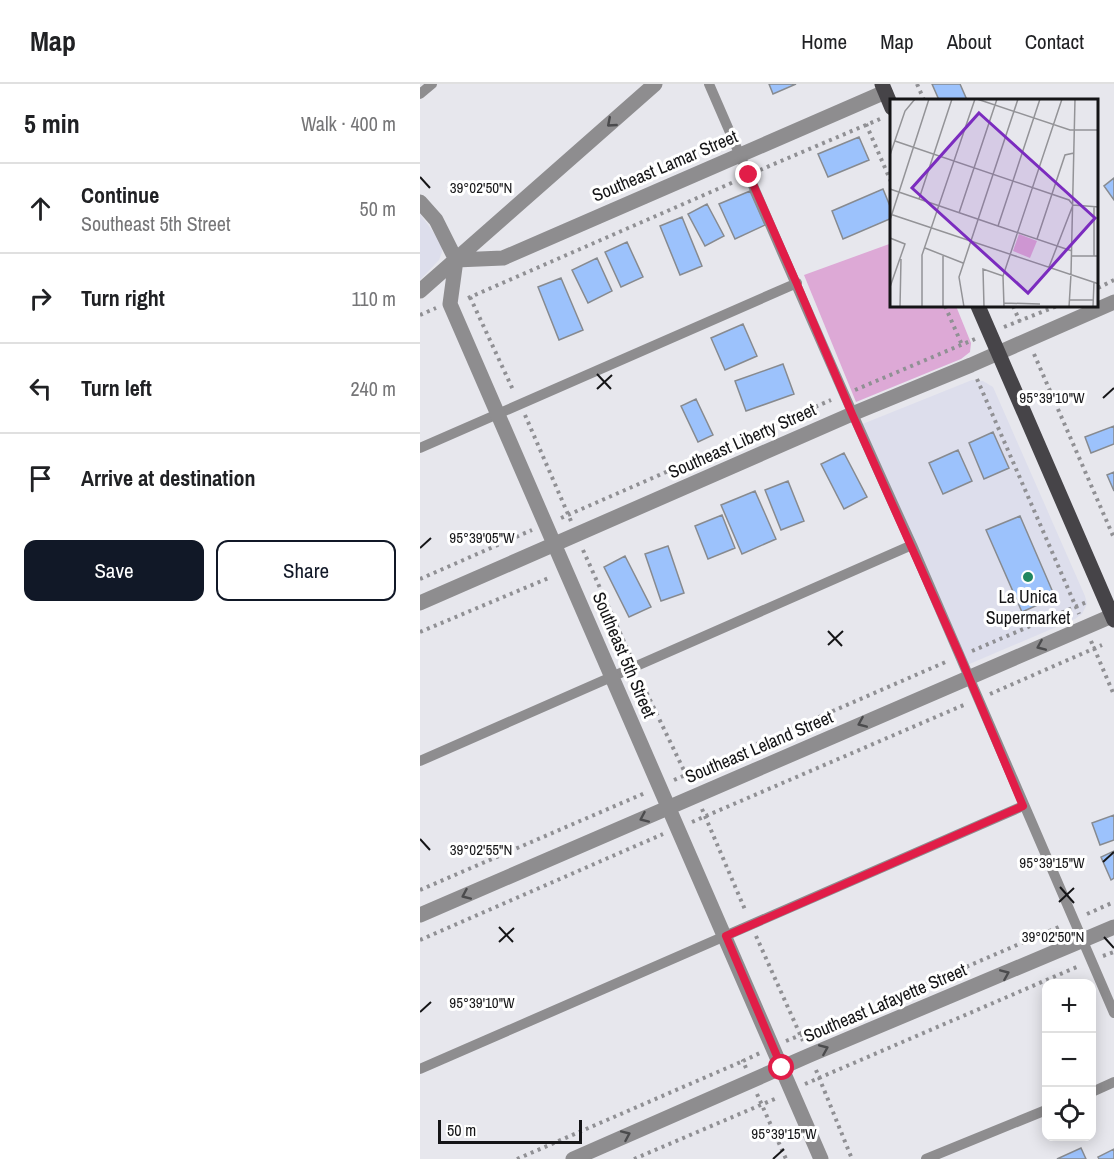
<!DOCTYPE html>
<meta charset="utf-8">
<style>
body{margin:0;font-family:"Archivo Narrow",sans-serif;background:#f6f6f6;color:#202124}
.controls{position:absolute;right:18px;bottom:18px;display:grid;overflow:hidden;border-radius:12px;box-shadow:0 3px 15px #0003}
.controls button{width:54px;height:54px;display:grid;place-items:center;padding:0;border:0;border-bottom:2px solid #e0e0e0;background:#fff;color:#202124;font:30px sans-serif}
.scale{position:absolute;left:18px;bottom:15px;width:144px;box-sizing:border-box;padding-left:6px;border:3px solid #151517;border-top:0;font-size:16px;line-height:21px;white-space:nowrap;color:#151517;-webkit-text-stroke:4px #fff;paint-order:stroke}
.stop{position:absolute;width:18px;height:18px;margin:-14px;border:4px solid #e11d48;border-radius:50%;background:#fff}
.stop.end{background:#e11d48;border-color:#fff;box-shadow:0 2px 6px #0008}
.list{margin:0;padding:0;list-style:none}
h2{display:flex;justify-content:space-between;align-items:center;height:78px;margin:0;padding:0 24px;font-size:26px}
h2 small{font-size:20px;font-weight:400;color:#757577}
.list li{display:grid;grid-template-columns:39px 1fr auto;gap:18px;align-items:center;box-sizing:border-box;height:90px;padding:0 24px;border-top:2px solid #e0e0e0}
.list b{display:block;font-size:22px;white-space:nowrap}
.list p{margin:0;font-size:20px;white-space:nowrap;color:#757577}
.list em{font-size:20px;font-style:normal;color:#757577}
.actions{display:flex;gap:12px;padding:18px 24px}
.actions a{flex:1;padding:14px 0;border:2px solid #111827;border-radius:12px;text-align:center;font-size:21px;color:#111827}
.actions .main{background:#111827;color:#fff}
.icon{flex:none;width:33px;height:33px;fill:none;stroke:currentColor;stroke-width:2;stroke-linecap:round;stroke-linejoin:round}
.map{position:relative;flex:none;width:694px;height:1075px;overflow:hidden}
header{display:flex;align-items:center;gap:36px;box-sizing:border-box;height:84px;padding:0 30px;background:#fff;border-bottom:2px solid #e0e0e0}
header strong{font-size:28px}
nav{display:flex;gap:33px;margin-inline-start:auto;font-size:21px}
main{display:flex}
aside{flex:1;background:#fff}
.map>svg:first-child{display:block}
.built{fill:#dddeec}
.green{fill:#dda9d6}
.building{fill:#9cc2fc;stroke:#878a8f;stroke-width:1.5}
.lines{fill:none;stroke-linecap:round;stroke-linejoin:round}
.path{stroke:#909094;stroke-width:4;stroke-dasharray:3 4.5;stroke-linecap:butt}
.service{stroke:#8e8d8f;stroke-width:10}
.minor{stroke:#8e8d8f;stroke-width:15}
.primary{stroke:#464448;stroke-width:15}
.oneway{stroke:#4b4b4d}
.route{stroke:#e11d48;stroke-width:8}
.ticks{fill:none;stroke:#151517;stroke-width:2}
.poi-dot{fill:#218661;stroke:#fff;stroke-width:2}
.labels{text-anchor:middle;stroke-width:6;stroke-linejoin:round;paint-order:stroke}
.street-label{font-size:18px;fill:#151517;stroke:#fff}
.poi-label{font-size:18px;fill:#151517;stroke:#fff}
.inset-road{fill:none;stroke:#939397;stroke-width:1.5}
.view{fill:#7b2cbf;fill-opacity:0.15;stroke:#7b2cbf;stroke-width:3}
.inset-edge{fill:none;stroke:#151517;stroke-width:3}
.ticks-label{font-size:15px;text-anchor:middle;fill:#151517;stroke:#fff;stroke-width:6;stroke-linejoin:round;paint-order:stroke}
</style>
<header>
<strong>Map</strong>
<nav><a>Home</a><a>Map</a><a>About</a><a>Contact</a></nav>
</header>
<main>
<aside>
<h2>5 min<small>Walk · 400 m</small></h2>
<ul class="list">
<li><svg class="icon" aria-label="ahead" viewBox="0 0 24 24"><path d="M12 20V5M6 11l6-6 6 6"/></svg><div><b>Continue</b><p>Southeast 5th Street</p></div><em>50 m</em></li>
<li><svg class="icon" aria-label="right" viewBox="0 0 24 24"><path d="M7 20v-9h11M14 6l5 5-5 5"/></svg><div><b>Turn right</b></div><em>110 m</em></li>
<li><svg class="icon" aria-label="left" viewBox="0 0 24 24"><path d="M17 20v-9H6M10 6l-5 5 5 5"/></svg><div><b>Turn left</b></div><em>240 m</em></li>
<li><svg class="icon" aria-label="arrive" viewBox="0 0 24 24"><path d="M6 21V4h12l-3 4 3 4H6"/></svg><div><b>Arrive at destination</b></div></li>
</ul>
<div class="actions"><a class="main">Save</a><a>Share</a></div>
</aside>
<div class="map">
<svg width="694" height="1075" viewBox="0 0 694 1075">
<rect width="100%" height="100%" fill="#e7e7ed"/>
<!-- built -->
<path class="built" d="M0 130 22 160V168L19 176 0 196Z
M552 296 563 297 573 303 665 512 667 520 662 530 655 535 540 584 435 343Z"/>
<!-- green -->
<path class="green" d="M472 159V222H536L551 259 550 268 541 275 436 318 384 191Z"/>
<!-- building -->
<path class="building" d="M349 0H376L353 10Z
M512 0H540L547 16H519Z
M439 53 449 76 408 93 398 70Z
M694 94V116L684 102Z
M463 105 472 127V134L423 155 412 127Z
M330 107 345 141 315 155 299 120Z
M287 120 304 152 285 162 268 130Z
M262 133 282 182 260 191 240 142Z
M207 158 223 193 201 203 185 168Z
M177 174 192 207 168 219 152 186Z
M141 194 163 246 139 256 118 203Z
M323 240 337 272 305 286 291 254Z
M363 280 374 310 326 327 315 297Z
M276 315 293 351 278 358 261 322Z
M694 342V360L671 369 665 353Z
M573 348 589 384 564 395 549 359Z
M538 366 552 397 523 410 509 379Z
M424 369 447 413 424 425 401 380Z
M694 388V407L687 391Z
M368 397 384 437 361 446 345 406Z
M335 407 356 455 322 470 301 421Z
M302 431 315 464 288 475 275 442Z
M600 432 635 513 602 528 566 446Z
M248 462 264 509 241 517 225 470Z
M205 472 231 523 209 533 184 483Z
M694 731V756L680 761 672 739Z
M694 767V794L691 796 681 773Z
M661 1064 666 1075H637Z
M694 1065V1075H679L678 1073Z"/>
<g class="lines">
<!-- path -->
<path class="path" d="M497 0 504 16
M446 40 472 100
M340 86 460 35
M678 204 694 196
M50 213 94 308
M48 214 316 97
M525 222 542 261
M593 222 600 238
M0 231 16 224
M584 243 637 222
M614 270 694 454
M557 295 659 530
M435 306 555 255
M105 331 151 437
M141 434 411 316
M163 466 210 571
M0 495 112 446
M0 548 131 493
M671 557 694 611
M552 567 669 517
M220 595 270 699
M570 610 682 561
M254 696 528 577
M282 725 326 828
M272 738 546 620
M0 806 225 709
M667 830 694 818
M336 852 383 957
M0 856 243 750
M683 872 694 868
M366 957 474 914 641 842
M326 984 323 977 340 969
M396 986 432 1075
M385 1000 659 882
M337 1010 366 1075
M97 1075 323 977
M214 1075 357 1014"/>
<!-- service -->
<path class="service" d="M289 0C356 154 422 309 492 461
M0 10 12 0
M0 364 377 199
M0 677 492 461 694 929
M0 985 603 722
M672 1008 694 998
M506 1075 626 1026"/>
<!-- minor -->
<path class="minor" d="M0 118 16 136 36 176 30 220 401 1075
M36 176 83 174 465 8
M0 207 235 0
M0 519 432 330 551 281 694 218
M0 831 694 531
M153 1075 390 971 694 843"/>
<!-- primary -->
<path class="primary" d="M462 0 472 24
M558 222 694 536"/>
</g>
<!-- one-way arrows -->
<defs><path id="oneway-chevron" d="M-2-3.5L2.5 0L-2 3.5" fill="none" stroke-width="1.6" stroke-linecap="round" stroke-linejoin="round" transform="scale(1.5)"/></defs>
<g class="oneway">
<use href="#oneway-chevron" transform="translate(191 39) rotate(139)"/>
<use href="#oneway-chevron" transform="translate(621 562) rotate(157)"/>
<use href="#oneway-chevron" transform="translate(442 639) rotate(157)"/>
<use href="#oneway-chevron" transform="translate(224 734) rotate(156)"/>
<use href="#oneway-chevron" transform="translate(46 811) rotate(156)"/>
<use href="#oneway-chevron" transform="translate(585 890) rotate(-23)"/>
<use href="#oneway-chevron" transform="translate(404 965) rotate(-23)"/>
<use href="#oneway-chevron" transform="translate(206 1051) rotate(-24)"/>
</g>
<g class="lines">
<!-- route -->
<path class="route" d="M329 91 377 200 432 330 540 572 603 722 306 852 362 984"/>
</g>
<!-- ticks -->
<path class="ticks" d="M0 93 10 104M177 290 191 305M177 305 192 291M683 314 694 304M0 464 11 454M408 547 422 562M408 561 423 547M0 755 10 766M683 778 694 768M640 803 654 819M639 818 654 804M79 843 93 858M684 853 694 864M79 858 94 844M0 928 11 918M353 1075 364 1065"/>
<!-- markers -->
<circle class="poi-dot" cx="608" cy="493" r="6"/>
<g class="labels">
<!-- street labels -->
<g class="street-label">
<text transform="translate(245 82) rotate(-23)" y="6">Southeast Lamar Street</text>
<text transform="translate(322 357) rotate(-24)" y="6">Southeast Liberty Street</text>
<text transform="translate(204 571) rotate(67)" y="6">Southeast 5th Street</text>
<text transform="translate(339 663) rotate(-23)" y="6">Southeast Leland Street</text>
<text transform="translate(465 919) rotate(-23)" y="6">Southeast Lafayette Street</text>
</g>
<!-- poi labels -->
<g class="poi-label">
<text x="608" y="519">La Unica<tspan x="608" dy="21">Supermarket</tspan></text>
</g>
</g>
<!-- overview -->
<g transform="translate(470 15)">
<rect width="208" height="208" fill="#e7e7ed"/>
<path d="M129 135 147 142 140 159 123 152Z" fill="#dda9d6"/>
<path class="inset-road" d="M87 0 180 31H209M5 42 179 101 183 106 209 108M0 56 15 12 25 0M0 90 108 127 150 0M29 100 62 0M69 114 107 0M0 115 209 185M0 121 39 0M108 127 182 152M0 139 15 145 0 188M147 140 175 56 184 54M35 149 73 164M182 157H209M204 157V108M159 168 183 106M181 175 185 0M179 201H203M114 204 150 205M10 208 11 160M32 208V156L85 0M53 208V157M74 208 69 178 128 0M94 208 93 170 113 177M114 208 113 177 172 0M179 208 181 175M203 208 204 183"/>
<path class="view" d="M89 14 205 119 138 194 22 89Z"/>
<rect width="208" height="208" class="inset-edge"/>
</g>
<g class="ticks-label">
<text x="61" y="109">39°02'50"N</text>
<text x="632" y="319">95°39'10"W</text>
<text x="62" y="459">95°39'05"W</text>
<text x="61" y="771">39°02'55"N</text>
<text x="632" y="784">95°39'15"W</text>
<text x="633" y="858">39°02'50"N</text>
<text x="62" y="924">95°39'10"W</text>
<text x="364" y="1055">95°39'15"W</text>
</g>
</svg>
<div class="controls">
<button>+</button>
<button>−</button>
<button><svg class="icon" aria-label="locate" viewBox="0 0 24 24"><circle cx="12" cy="12" r="6"/><path d="M12 2v4M12 18v4M2 12h4M18 12h4"/></svg></button>
</div>
<div class="scale">50 m</div>
<div class="stop" style="left:362px;top:984px"></div>
<div class="stop end" style="left:329px;top:91px"></div>
</div>
</main>
